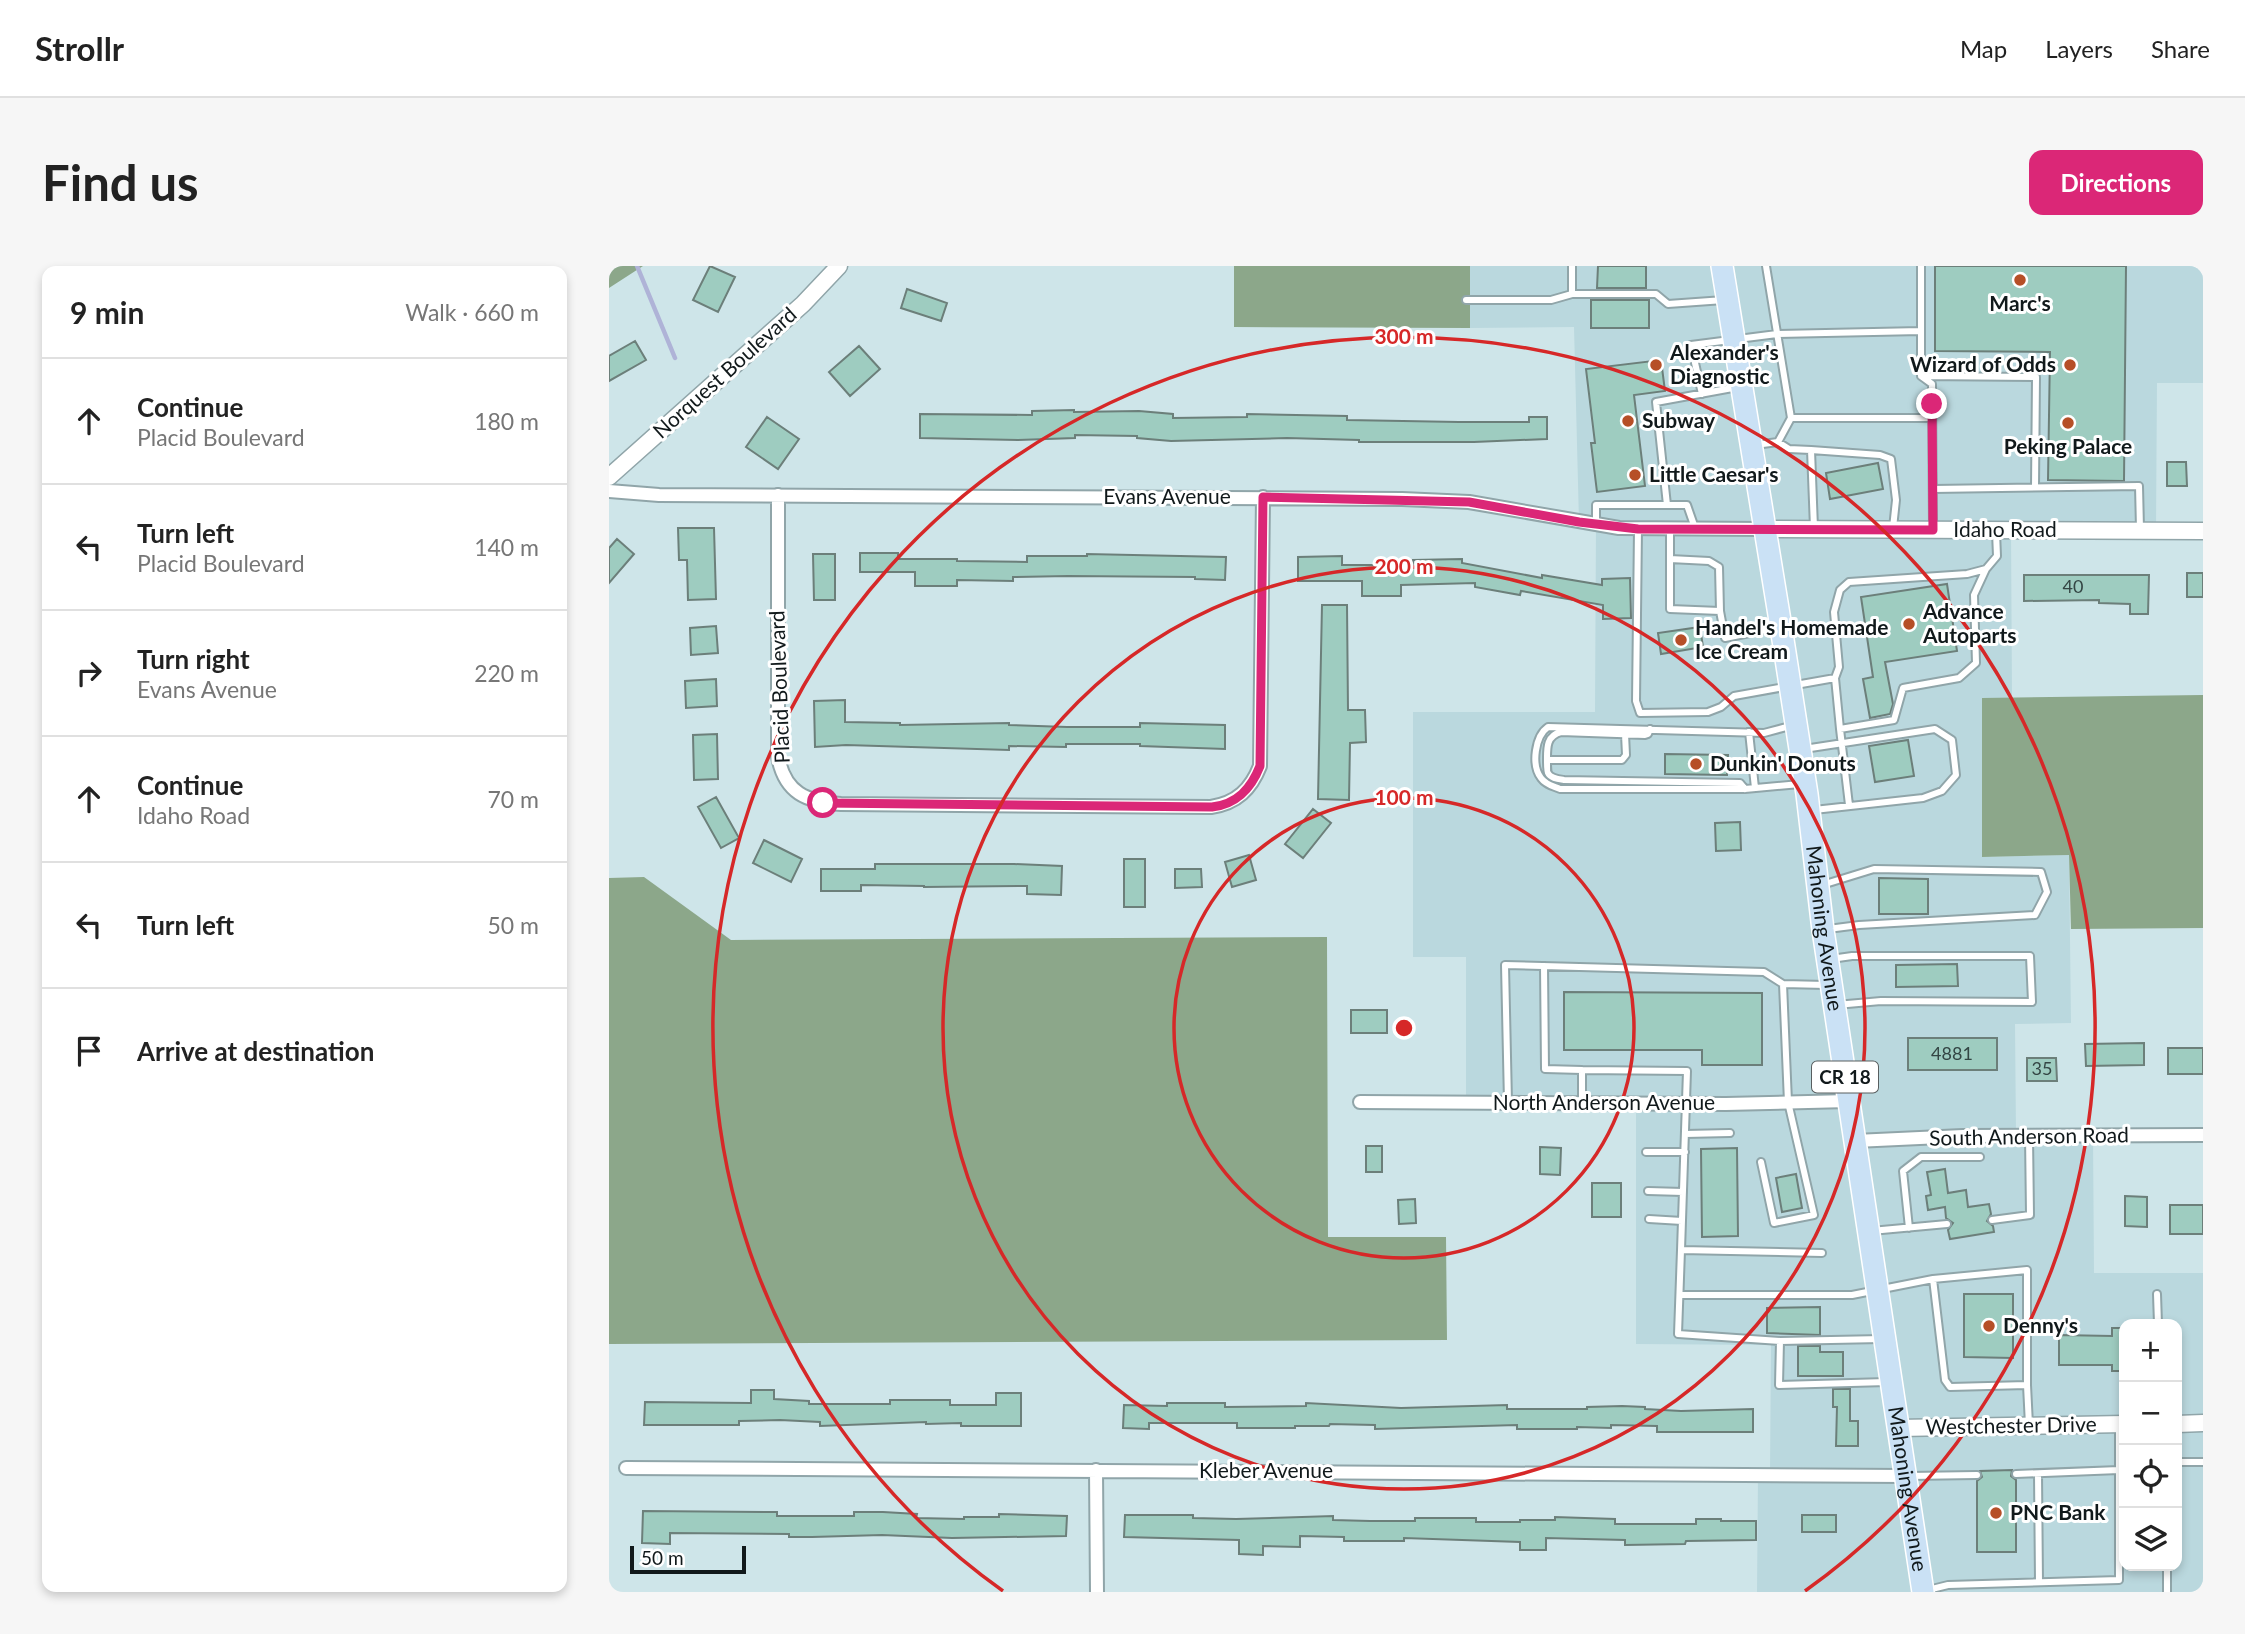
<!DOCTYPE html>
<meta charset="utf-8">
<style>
body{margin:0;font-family:Lato,sans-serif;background:#f6f6f6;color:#222}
.controls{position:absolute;right:21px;bottom:21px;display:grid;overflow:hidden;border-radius:14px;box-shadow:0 4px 10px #0003}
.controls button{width:63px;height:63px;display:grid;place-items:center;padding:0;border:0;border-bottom:2px solid #e0e0e0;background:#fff;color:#222;font:35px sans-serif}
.scale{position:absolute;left:21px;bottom:18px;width:116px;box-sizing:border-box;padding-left:7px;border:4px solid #11191b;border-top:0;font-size:19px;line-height:24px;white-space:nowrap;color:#11191b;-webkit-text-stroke:5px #fff;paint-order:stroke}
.stop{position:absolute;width:21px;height:21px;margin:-16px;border:5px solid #db2777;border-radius:50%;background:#fff}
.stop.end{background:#db2777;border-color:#fff;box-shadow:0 2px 7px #0008}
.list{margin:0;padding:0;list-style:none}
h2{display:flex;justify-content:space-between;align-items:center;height:91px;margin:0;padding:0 28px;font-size:30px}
h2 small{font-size:23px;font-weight:400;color:#767676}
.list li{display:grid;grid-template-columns:46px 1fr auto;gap:21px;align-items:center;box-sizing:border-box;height:126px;padding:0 28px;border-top:2px solid #e0e0e0}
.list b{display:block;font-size:26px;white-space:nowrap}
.list p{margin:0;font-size:23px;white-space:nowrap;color:#767676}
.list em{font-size:23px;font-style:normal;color:#767676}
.icon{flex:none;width:38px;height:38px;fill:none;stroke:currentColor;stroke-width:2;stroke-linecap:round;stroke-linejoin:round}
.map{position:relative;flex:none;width:1594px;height:1326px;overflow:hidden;border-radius:14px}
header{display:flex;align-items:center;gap:42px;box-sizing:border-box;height:98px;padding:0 35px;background:#fff;border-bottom:2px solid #e0e0e0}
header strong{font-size:33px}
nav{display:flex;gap:38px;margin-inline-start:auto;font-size:24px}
.intro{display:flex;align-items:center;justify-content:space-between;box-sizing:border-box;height:168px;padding:0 42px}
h1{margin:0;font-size:49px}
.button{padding:18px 32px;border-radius:14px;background:#db2777;color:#fff;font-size:24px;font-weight:700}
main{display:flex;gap:42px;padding:0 42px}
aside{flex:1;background:#fff;border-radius:14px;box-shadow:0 4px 10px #0003}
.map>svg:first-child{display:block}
.built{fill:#bad8de;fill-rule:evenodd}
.forest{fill:#8ca78a}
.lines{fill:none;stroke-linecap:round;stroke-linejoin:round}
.stream{stroke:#afb3d7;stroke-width:4.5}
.building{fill:#9eccc0;stroke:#6c7f7a;stroke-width:2}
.service-casing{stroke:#90a5a9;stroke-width:10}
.minor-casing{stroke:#90a5a9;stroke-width:16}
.tertiary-casing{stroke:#90a5a9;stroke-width:19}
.primary-casing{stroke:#fff;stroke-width:24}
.service{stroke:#fff;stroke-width:6}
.minor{stroke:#fff;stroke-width:12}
.tertiary{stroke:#fff;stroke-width:16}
.primary{stroke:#cae1f5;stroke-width:21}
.route{stroke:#db2777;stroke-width:9}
.ring{fill:none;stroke:#d62828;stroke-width:3.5}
.poi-dot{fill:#b64f27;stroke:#fff;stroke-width:2.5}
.labels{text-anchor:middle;stroke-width:6;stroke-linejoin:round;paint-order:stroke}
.number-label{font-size:18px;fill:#344644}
.shield{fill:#fff;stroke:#585e5f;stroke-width:2}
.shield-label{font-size:19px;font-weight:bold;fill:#11191b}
.poi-label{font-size:21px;font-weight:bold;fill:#11191b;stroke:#fff;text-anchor:start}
.street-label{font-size:21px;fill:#11191b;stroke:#fff}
.centre{fill:#d62828;stroke:#fff;stroke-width:3.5}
.ring-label{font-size:21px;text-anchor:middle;font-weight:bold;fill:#d62828;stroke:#fff;stroke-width:6;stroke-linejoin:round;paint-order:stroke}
</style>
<header>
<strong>Strollr</strong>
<nav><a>Map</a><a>Layers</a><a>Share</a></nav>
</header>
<div class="intro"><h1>Find us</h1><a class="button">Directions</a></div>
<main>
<aside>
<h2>9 min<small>Walk · 660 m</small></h2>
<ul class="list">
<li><svg class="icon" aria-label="ahead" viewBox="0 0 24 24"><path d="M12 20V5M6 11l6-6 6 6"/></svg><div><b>Continue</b><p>Placid Boulevard</p></div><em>180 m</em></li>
<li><svg class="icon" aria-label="left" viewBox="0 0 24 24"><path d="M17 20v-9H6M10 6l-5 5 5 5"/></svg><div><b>Turn left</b><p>Placid Boulevard</p></div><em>140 m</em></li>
<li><svg class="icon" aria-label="right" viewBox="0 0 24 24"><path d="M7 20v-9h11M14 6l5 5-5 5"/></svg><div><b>Turn right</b><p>Evans Avenue</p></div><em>220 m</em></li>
<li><svg class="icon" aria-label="ahead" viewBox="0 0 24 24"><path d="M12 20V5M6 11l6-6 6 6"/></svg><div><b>Continue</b><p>Idaho Road</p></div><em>70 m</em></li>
<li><svg class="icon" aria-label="left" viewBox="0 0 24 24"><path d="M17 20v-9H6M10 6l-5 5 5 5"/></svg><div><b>Turn left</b></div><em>50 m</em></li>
<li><svg class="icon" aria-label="arrive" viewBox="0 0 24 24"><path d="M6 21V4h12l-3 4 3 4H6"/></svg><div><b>Arrive at destination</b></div></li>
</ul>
</aside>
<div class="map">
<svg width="1594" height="1326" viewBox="0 0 1594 1326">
<rect width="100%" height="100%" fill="#cee5e9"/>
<!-- built -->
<path class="built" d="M861 0H1594V117H1548L1547 264H1402L1403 432 1373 433V591L1460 589 1462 757 1406 758 1407 870H1484L1485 1007H1594V1326H1148L1149 1209 1161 1208 1162 1079 1027 1078V837L857 836V691H804V446H986L987 259 970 256 965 61 861 62ZM1515 1058H1568V1300H1515Z"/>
<!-- forest -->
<path class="forest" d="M0 0H34L0 22Z
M625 0H861V62L625 61Z
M1594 429V662L1462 663 1460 589 1373 591V432Z
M35 611 122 674 718 671 719 971H837L838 1074 0 1078V612Z"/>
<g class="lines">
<!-- stream -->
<path class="stream" d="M28 0 66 92"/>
</g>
<!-- building -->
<path class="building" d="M101 0 126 11 109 46 84 34Z
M989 0H1037V22H988Z
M1326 0H1517L1515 215 1439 214 1441 86 1326 85Z
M298 23 338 37 332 55 292 42Z
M982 34H1040V62H982Z
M26 75 37 94 0 115V90Z
M250 80 271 103 241 130 220 106Z
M1052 94 1056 125 1025 129 1036 220 988 226 982 177H986L977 103Z
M465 144V146L530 145 564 148V152L638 151V148L738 150V154L850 156H920V151H938V173L865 176H750V174L678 172 562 175 528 172V170L466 169V172L409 174 311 172V148L423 149V145Z
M158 151 190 173 169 203 137 181Z
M1558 196H1577L1578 220H1558Z
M1269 197 1274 223 1221 233 1217 207Z
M69 262H105L107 333 79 334 78 294H70Z
M8 273 25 288 0 317V282Z
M251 287H289V293H348V295L418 296V290H478V288L617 291 616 314 586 313V311L459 310 404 311V315L348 314V320H306V306H251Z
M204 288H226V334H205Z
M733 290V299H804V294L853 293V297L933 312V309L993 319V313L1021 312 1022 352 994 353V339L912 325 911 329 866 321V317L792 319V330H753V315H689V291Z
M1578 307H1594V331H1578Z
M1415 309H1540L1539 348H1521V338L1490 337V334L1415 335Z
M1338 318 1348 385 1276 396 1284 438 1281 448 1261 452 1254 413 1264 411 1252 331Z
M713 339H738L739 444H756L757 476 741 477 740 534 709 533Z
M107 360 109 387 82 389 81 362Z
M1091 361 1094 381 1052 388 1049 367Z
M107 413 108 440 77 442 76 415Z
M236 434V456L291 457V459L400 457V459L458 461H531V457L616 459V483L531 480V478H457V481L400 480V484L237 479 206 481 205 435Z
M108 468 109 513 85 514 84 469Z
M1299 474 1305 510 1266 516 1260 480Z
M1056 488 1119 489 1118 509 1056 508Z
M107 531 130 572 112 582 89 541Z
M704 543 722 557 694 592 676 578Z
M1131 556 1132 584 1107 585 1106 557Z
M155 574 193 593 182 616 144 597Z
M640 589 647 614 623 621 616 596Z
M515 593H536V641H515Z
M266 598H405L453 600 452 629 418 628V620L315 621V620L252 619V625H212V603H266Z
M566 603H592L593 621 566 622Z
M1270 612 1319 613V648H1270Z
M1348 698 1349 720 1287 721V699Z
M955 726 1153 727V799H1093V784H955Z
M742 744H778V767H742Z
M1299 772H1388V804H1299Z
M1535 777V799L1477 800 1476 778Z
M1559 782H1594V808H1559Z
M1418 792H1447L1448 815H1418Z
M757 880H773V906H757Z
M931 881 952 882 951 909 931 908Z
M1128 882 1129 970 1093 971 1092 883Z
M1336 903 1339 927 1357 924 1359 941 1380 938 1382 948 1378 955 1384 960 1385 966 1341 973 1339 964 1344 957 1337 952 1336 941 1319 944 1317 930 1322 929 1318 906Z
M1187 908 1193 942 1173 946 1167 912Z
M983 917H1012V951H983Z
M1516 930 1538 931V961L1516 960Z
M806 933 807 957 790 958 789 934Z
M1561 939H1594V968H1561Z
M1355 1028H1404V1092L1355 1091Z
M1211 1041V1069L1158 1067V1042Z
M1503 1062H1515V1105H1503V1099H1450V1069L1503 1070Z
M1189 1080H1211V1086H1234V1110H1189Z
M1224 1123H1241V1155H1249V1180H1227L1228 1141H1224Z
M142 1124H165V1133L200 1135V1138H281V1134H341V1139H387V1127H412V1160H352V1157L317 1158V1156L211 1160V1156L171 1154 130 1155V1159H35L36 1136 142 1137Z
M558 1137H616V1141L697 1140V1137L792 1142 898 1139V1143H978V1141L1013 1140 1036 1141V1143L1072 1145 1144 1143V1166H1048V1160L1002 1159V1162L968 1161V1163H908V1159L766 1163V1159L721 1158 720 1160H686V1162H628V1157H540V1163L514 1162 515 1139 558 1140Z
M1403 1204 1402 1210 1407 1214V1286H1368V1215L1373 1211 1371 1205Z
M34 1245 168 1246V1250H245V1246H274L308 1248 307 1252 355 1253V1251H390V1248L458 1250 457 1270 343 1272 273 1269 203 1271H180V1268L61 1267V1278L33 1277Z
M516 1249H584V1252L627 1253 724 1250V1254L761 1255H806V1252H867V1256H911V1254H946V1251L1006 1253V1258H1087V1253H1112V1255H1147V1274L1077 1275 1076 1278 1016 1279V1274L937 1272V1284H911V1276L795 1272V1275H735V1271L691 1270V1281L654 1280V1289L630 1288V1274L515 1271Z
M1193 1249H1227V1266H1193Z"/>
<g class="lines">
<!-- service casing -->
<g class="service-casing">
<path id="service" d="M963 0V28H1047L1059 38 1115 34
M1157 0 1182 152H1323
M1312 0V110L1323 118 1324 263
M857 34H942L963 28
M1312 110 1427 111 1426 221
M1093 128 1082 79 1168 68 1312 65
M1169 176 1182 152
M1146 179 1169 176 1180 183 1202 184 1205 262
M1202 184 1271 189 1282 193 1287 234 1284 262
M1324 223 1530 220 1531 263
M1058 239 1047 136 1129 121
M987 258V239H1078L1086 262
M1029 263 1027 435 1031 447 1099 446 1112 441 1125 430 1226 412
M1061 263V343L1111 345 1110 301 1100 295 1061 293
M1377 303 1365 329 1367 397 1350 412 1294 422 1285 454 1231 463 1226 412 1230 401 1225 346 1231 324 1240 316 1358 308 1377 303 1388 290 1387 266
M1111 345 1116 372 1170 361
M1185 459 1155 467 939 461C926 470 922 499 932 512 937 519 944 520 951 523H1136L1191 518
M1041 463 1039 468 1036 469 952 466C937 470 938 482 938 495 938 496 938 506 939 507 941 512 949 513 955 514L1131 517 1136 523
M1231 463 1240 539
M1140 466 1146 522
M1195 483 1326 463 1343 474 1347 509 1333 525 1314 532 1205 544
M938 494H1013L1017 489 1016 468
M1213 619 1265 603 1432 606 1438 626 1426 649 1250 659 1219 663
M1222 693 1243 690H1421L1423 736 1272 735 1227 739
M935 700 936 803 973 804V837
M973 804 1078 805 1072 984 1213 987
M899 836 896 699 1155 706 1174 718 1217 719
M1076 868 1121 867
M1037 886H1076
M1152 896 1165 957 1205 949 1179 836 1174 718
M1039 925 1074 926
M1040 953 1073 955
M1383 954 1421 949 1420 870
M1300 962 1294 905 1312 891H1371
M1262 965 1338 958
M1072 984 1069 1068 1171 1075 1273 1073
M1548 1028 1549 1058
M1071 1029H1243L1324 1013 1418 1004V1119L1341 1121 1336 1114 1324 1013
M1171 1075 1170 1119 1278 1116
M1418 1119 1420 1159
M1568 1196H1594
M1407 1208 1510 1204
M1429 1208 1430 1316
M1300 1210 1368 1209
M1558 1300V1326
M1319 1324 1339 1319 1510 1314V1159"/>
</g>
<!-- minor casing -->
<g class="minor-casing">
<path id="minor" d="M0 225 50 229 793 233 860 236 1010 262 1156 263
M169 229V491C176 527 197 536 232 538L602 541C628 537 642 523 651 500L654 231
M751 836 1117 838 1240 835
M1246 875 1354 870 1594 869
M17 1202 1296 1210
M487 1204 488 1326"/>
</g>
<!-- tertiary casing -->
<g class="tertiary-casing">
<path id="tertiary" d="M0 211 194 38 230 0
M1156 263 1594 265
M1568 1158 1594 1157
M1290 1162 1515 1158"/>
</g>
<!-- primary casing -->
<g class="primary-casing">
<g id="primary">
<path id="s1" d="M1113 0 1172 361 1198 528 1214 664 1314 1326"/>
</g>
</g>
<!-- service -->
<use href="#service" class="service"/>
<!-- minor -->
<use href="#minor" class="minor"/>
<!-- tertiary -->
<use href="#tertiary" class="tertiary"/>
<!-- primary -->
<use href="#primary" class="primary"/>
</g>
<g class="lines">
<!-- route -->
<path class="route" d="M214 537 603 541C628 538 642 523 651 500L654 231 860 236 970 256 1029 263 1324 264 1323 138"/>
</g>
<!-- distance rings -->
<g class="ring">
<circle cx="795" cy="762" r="230"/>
<circle cx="795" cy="762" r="461"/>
<path d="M394 1325A691 691 0 1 1 1196 1325"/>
</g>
<!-- markers -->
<g class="poi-dot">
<circle cx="1411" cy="14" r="7"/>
<circle cx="1047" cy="99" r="7"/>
<circle cx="1461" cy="99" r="7"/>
<circle cx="1019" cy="155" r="7"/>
<circle cx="1459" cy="157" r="7"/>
<circle cx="1026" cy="209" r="7"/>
<circle cx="1300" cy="358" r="7"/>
<circle cx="1072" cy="374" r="7"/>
<circle cx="1087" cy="498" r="7"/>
<circle cx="1380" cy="1060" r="7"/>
<circle cx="1387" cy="1247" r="7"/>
</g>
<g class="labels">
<!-- number labels -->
<g class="number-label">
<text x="1464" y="327">40</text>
<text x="1343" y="794">4881</text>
<text x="1433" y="809">35</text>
</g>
<!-- shield labels -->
<rect class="shield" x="1203" y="795.5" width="66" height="31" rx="5"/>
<g class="shield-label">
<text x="1236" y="818">CR 18</text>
</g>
<!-- poi labels -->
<g class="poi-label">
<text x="1411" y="45" text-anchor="middle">Marc's</text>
<text x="1061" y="94">Alexander's<tspan x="1061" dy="24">Diagnostic</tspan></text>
<text x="1447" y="106" text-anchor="end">Wizard of Odds</text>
<text x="1033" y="162">Subway</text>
<text x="1459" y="188" text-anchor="middle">Peking Palace</text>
<text x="1040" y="216">Little Caesar's</text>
<text x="1314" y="353">Advance<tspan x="1314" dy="24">Autoparts</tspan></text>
<text x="1086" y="369">Handel's Homemade<tspan x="1086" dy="24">Ice Cream</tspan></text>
<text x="1101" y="505">Dunkin' Donuts</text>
<text x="1394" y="1067">Denny's</text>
<text x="1401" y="1254">PNC Bank</text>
</g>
<!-- street labels -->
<g class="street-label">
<text transform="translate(116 107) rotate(-42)" y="7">Norquest Boulevard</text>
<text x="558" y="238">Evans Avenue</text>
<text x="1396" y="271">Idaho Road</text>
<text transform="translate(171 421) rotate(-92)" y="7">Placid Boulevard</text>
<text dy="7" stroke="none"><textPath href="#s1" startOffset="670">Mahoning Avenue</textPath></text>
<text x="995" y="844">North Anderson Avenue</text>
<text transform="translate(1420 871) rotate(-1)" y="7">South Anderson Road</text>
<text transform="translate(1402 1160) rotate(-1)" y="7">Westchester Drive</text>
<text x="657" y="1212">Kleber Avenue</text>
<text dy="7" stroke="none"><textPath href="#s1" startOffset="1237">Mahoning Avenue</textPath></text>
</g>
</g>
<circle cx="795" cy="762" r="10" class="centre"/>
<g class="ring-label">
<text x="795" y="78">300 m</text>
<text x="795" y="308">200 m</text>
<text x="795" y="539">100 m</text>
</g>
</svg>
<div class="controls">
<button>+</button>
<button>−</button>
<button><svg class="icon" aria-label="locate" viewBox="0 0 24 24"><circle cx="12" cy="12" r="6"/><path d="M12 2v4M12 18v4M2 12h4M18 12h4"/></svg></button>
<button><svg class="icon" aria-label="layers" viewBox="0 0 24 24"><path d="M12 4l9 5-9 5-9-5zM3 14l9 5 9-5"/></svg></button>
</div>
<div class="scale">50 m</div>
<div class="stop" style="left:214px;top:537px"></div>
<div class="stop end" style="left:1323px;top:138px"></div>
</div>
</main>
